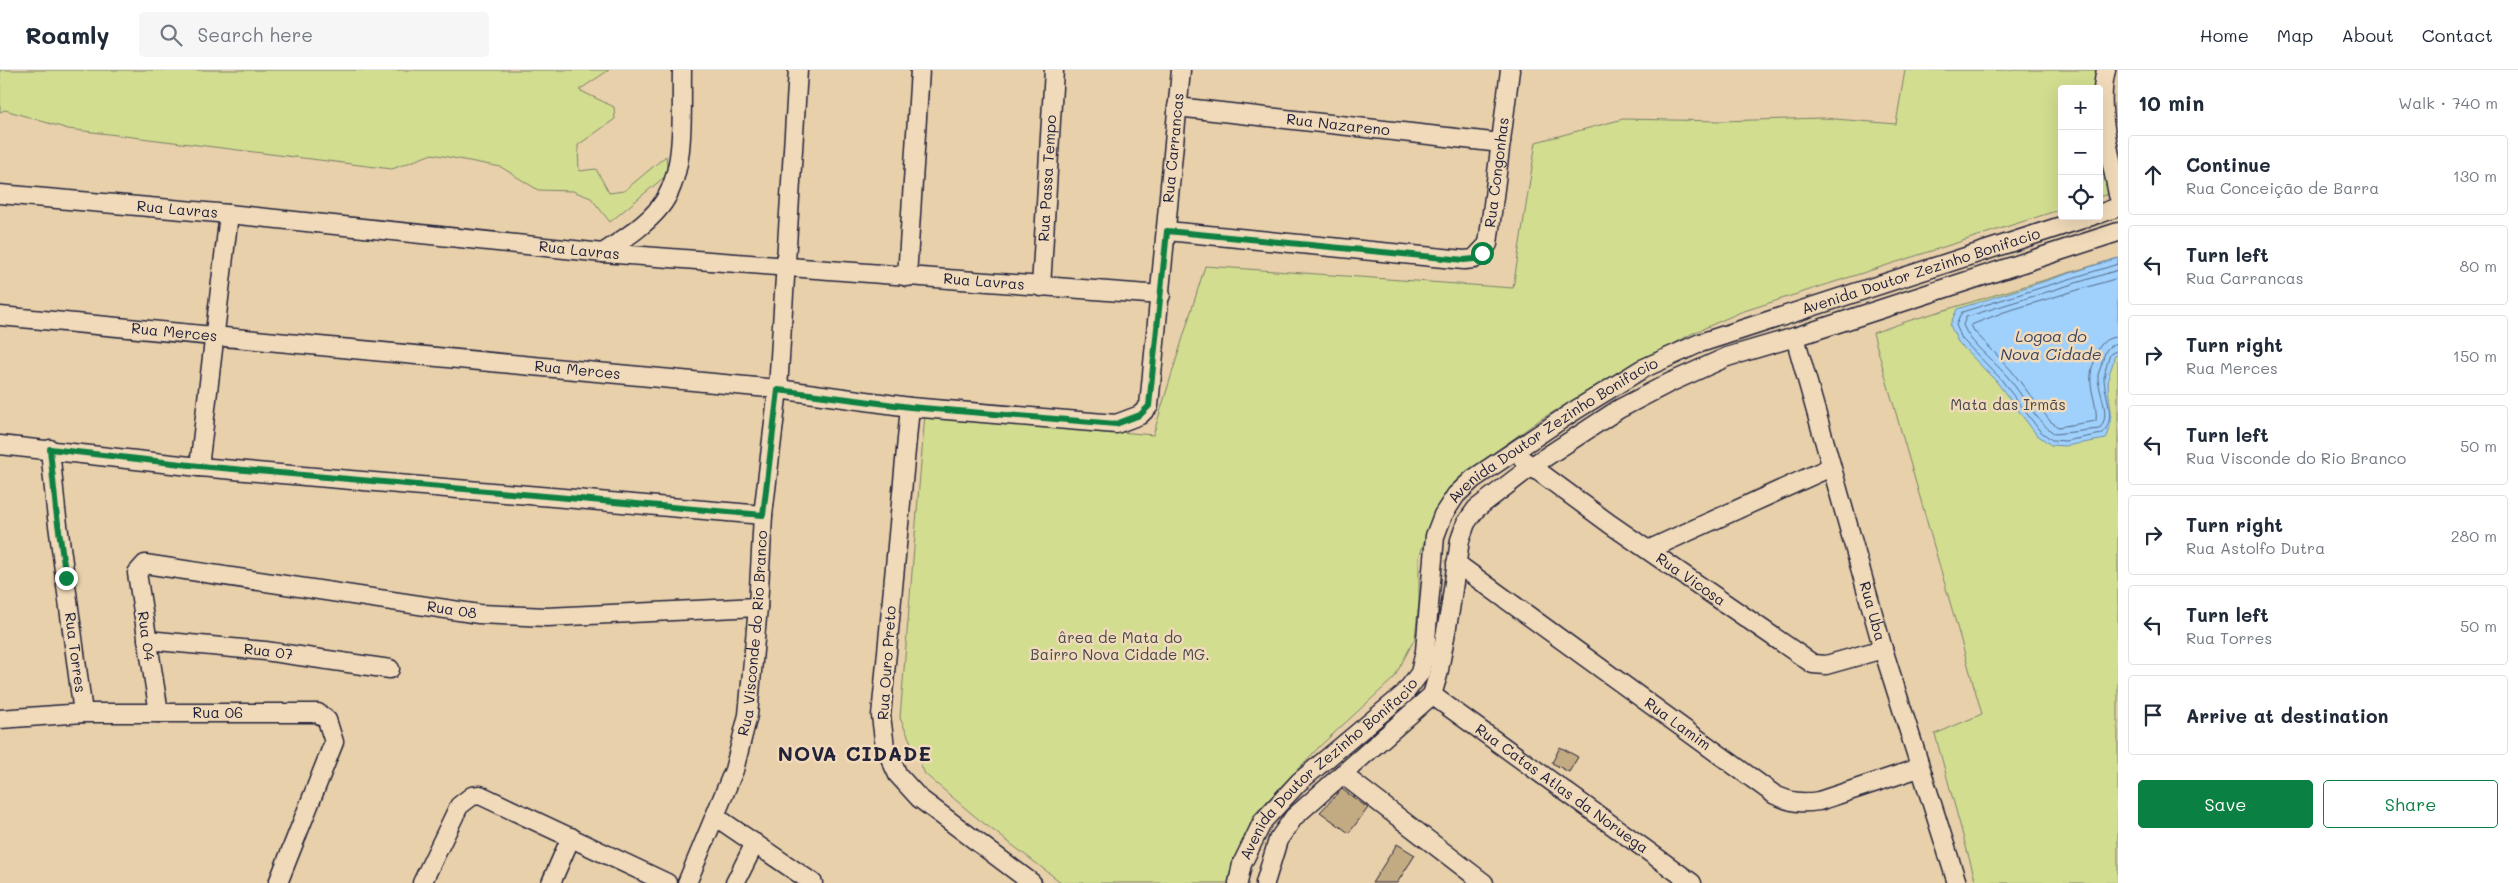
<!DOCTYPE html>
<meta charset="utf-8">
<style>
body{margin:0;font-family:Mali,sans-serif;background:#f6f6f7;color:#1f2937}
.controls{position:absolute;right:15px;top:15px;display:grid;overflow:hidden;border-radius:5px;box-shadow:0 5px 20px #0002}
.controls button{width:45px;height:45px;display:grid;place-items:center;padding:0;border:0;border-bottom:1px solid #e0e1e3;background:#fff;color:#1f2937;font:25px sans-serif}
.stop{position:absolute;width:15px;height:15px;margin:-11px;border:4px solid #0b8043;border-radius:50%;background:#fff}
.stop.end{background:#0b8043;border-color:#fff;box-shadow:0 1px 5px #0008}
.list{margin:0;padding:0;list-style:none}
h2{display:flex;justify-content:space-between;align-items:center;height:65px;margin:0;padding:0 20px;font-size:21px}
h2 small{font-size:16px;font-weight:400;color:#747a83}
.list li{display:grid;grid-template-columns:32px 1fr auto;gap:15px;align-items:center;box-sizing:border-box;height:80px;margin:0 10px 10px;padding:0 10px;border:1px solid #e0e1e3;border-radius:5px}
.list b{display:block;font-size:19px;white-space:nowrap}
.list p{margin:0;font-size:16px;white-space:nowrap;color:#747a83}
.list em{font-size:16px;font-style:normal;color:#747a83}
.actions{display:flex;gap:10px;padding:15px 20px}
.actions a{flex:1;padding:11px 0;border:1px solid #0b8043;border-radius:5px;text-align:center;font-size:18px;color:#0b8043}
.actions .main{background:#0b8043;color:#fff}
.icon{flex:none;width:28px;height:28px;fill:none;stroke:currentColor;stroke-width:2;stroke-linecap:round;stroke-linejoin:round}
.map{position:relative;flex:none;width:2118px;height:813px;overflow:hidden}
header{display:flex;align-items:center;gap:30px;box-sizing:border-box;height:70px;padding:0 25px;background:#fff;border-bottom:1px solid #e0e1e3}
header strong{font-size:24px}
nav{display:flex;gap:28px;margin-inline-start:auto;font-size:18px}
.search{width:350px;height:45px;background:#f6f6f7;display:flex;align-items:center;gap:12px;box-sizing:border-box;padding:0 18px;border-radius:5px;color:#747a83;font-size:19px}
main{display:flex}
aside{flex:1;background:#fff}
.map>svg:first-child{display:block}
.green{fill:#d2dd90;stroke:#7a8066}
.water{fill:#9fd1fc;stroke:#6d8baf}
.lines{fill:none;stroke-linecap:round;stroke-linejoin:round}
.shore{stroke:#546888;stroke-width:1}
.building{fill:#c2aa82;stroke:#22223b}
.street-casing{stroke:#22223b;stroke-width:21}
.street{stroke:#f0dab9;stroke-width:18}
.route{stroke:#0b8043;stroke-width:6}
.labels{text-anchor:middle;stroke-width:5;stroke-linejoin:round;paint-order:stroke}
.street-label{font-size:15px;fill:#22223b;stroke:#f0dab9}
.park-label{font-size:15px;fill:#45474c;stroke:#f0dab9}
.water-label{font-size:16px;font-style:italic;fill:#3b4562;stroke:#f0dab9}
.district-label{font-size:20px;font-weight:bold;letter-spacing:1px;fill:#22223b;stroke:#f0dab9}
</style>
<header>
<strong>Roamly</strong>
<div class="search"><svg class="icon" aria-label="search" viewBox="0 0 24 24"><circle cx="10" cy="10" r="6"/><path d="M15 15l6 6"/></svg>Search here</div>
<nav><a>Home</a><a>Map</a><a>About</a><a>Contact</a></nav>
</header>
<main>
<div class="map">
<svg width="2118" height="813" viewBox="0 0 2118 813">
<rect width="100%" height="100%" fill="#e8d0ab"/>
<filter id="ink" filterUnits="userSpaceOnUse"><feTurbulence type="fractalNoise" baseFrequency=".02" numOctaves="2"/><feDisplacementMap in="SourceGraphic" scale="10" xChannelSelector="R" yChannelSelector="G"/><feConvolveMatrix kernelMatrix="1 2 1 2 8 2 1 2 1" color-interpolation-filters="sRGB"/></filter>
<g filter="url(#ink)">
<!-- green -->
<path class="green" d="M0 0H609L579 20 614 37 615 49 578 75 579 101 596 99 609 123 624 121 666 86 668 104 610 152 591 128 573 121 538 120 501 97 432 84 392 99 68 59 5 40 0 42Z
M1905 0H2100L2097 19H2062V139L1741 242 1693 263 1541 349 1466 403 1441 434 1430 454 1419 488V532L1415 568 1394 608 1320 676 1253 746 1230 813H1062L977 748 925 704 900 648 925 344 1153 365 1205 196 1513 218 1536 72 1623 49 1721 51 1823 48 1896 54Z
M2099 47 2112 123 2099 127Z
M2118 188V813H1976L1935 664 1982 644 1873 263 1908 251Z"/>
<!-- water -->
<path class="water" d="M2118 188V284L2114 287C2114 293 2110 299 2109 305 2105 331 2118 341 2106 369L2065 376 2051 375 2036 364 1996 311 1958 272 1950 255 1957 239Z"/>
<g class="lines">
<!-- shore -->
<path class="shore" d="M2118 194 1962 242 1956 255 1962 269 2000 308 2040 361 2052 370 2065 371 2102 364C2118 348 2104 327 2104 307 2105 300 2108 291 2110 284L2118 280
M2118 200 1966 247 1963 255C1971 275 1991 288 2006 305 2022 323 2035 351 2055 364L2099 359C2113 345 2097 321 2098 305 2099 301 2101 297 2102 293 2105 283 2105 275 2118 274
M2118 208 2004 242 1971 255 1974 261 2011 300 2050 351 2058 357 2096 351C2098 335 2089 320 2091 304 2091 299 2094 294 2095 289 2098 276 2104 267 2118 267"/>
</g>
<!-- building -->
<path class="building" d="M1560 677 1578 687 1569 702 1552 693Z
M1342 719 1368 738 1349 763 1320 742Z
M1397 774 1415 785 1397 813H1372Z"/>
<g class="lines">
<!-- street casing -->
<g class="street-casing">
<g id="street">
<path d="M2106 0C2096 40 2111 85 2118 125"/>
<path id="s1" d="M1177 37 1501 73"/>
<path id="s2" d="M0 124 229 144 603 183 1161 225"/>
<path d="M2099 144 2118 137"/>
<path id="s3" d="M1167 161 1464 190 1474 189 1488 174 1510 0"/>
<path d="M603 183C622 170 645 156 660 137 687 104 681 41 682 0"/>
<path d="M907 207 920 0"/>
<path id="s4" d="M1041 217 1054 0"/>
<path id="s5" d="M0 246 778 319 910 337 1116 354 1140 345 1149 336 1181 0"/>
<path id="s6" d="M1795 267 1883 579 1957 813"/>
<path d="M910 337 881 646 885 677 898 705 919 728 1032 813"/>
<path d="M0 375 199 397 763 445"/>
<path id="s7" d="M50 379 56 440 83 643"/>
<path id="s8" d="M1523 390 1610 454 1813 594 1826 595 1883 579"/>
<path d="M199 397 229 144"/>
<path d="M1650 479 1831 397"/>
<path id="s9" d="M1456 493 1775 725C1791 732 1801 734 1819 731L1919 698"/>
<path id="s10" d="M147 570 265 581 390 599"/>
<path id="s11" d="M1432 625 1692 813"/>
<path id="s12" d="M159 643 137 503 145 494 479 544 547 547 758 537"/>
<path id="s13" d="M0 649 83 643H318L327 650 334 672 278 813"/>
<path d="M1342 704 1484 813"/>
<path d="M716 747 813 813"/>
<path d="M422 813 459 736 472 726 480 725 667 813"/>
<path d="M551 813 571 767"/>
<path id="s14" d="M687 813 734 700 748 645 758 537 763 445 778 319 798 0"/>
<path d="M735 813 755 773"/>
<path id="s15" d="M1238 813 1242 794 1263 751 1299 712 1404 624 1420 603 1425 581 1435 466 1443 445 1456 425 1473 409 1574 341 1642 299 1700 273 2092 146"/>
<path d="M1265 813 1278 770 1294 747 1432 625 1438 605 1450 540 1460 470 1466 453 1476 439 1532 396 1619 339 1669 313 1727 287 1795 267 2118 162"/>
</g>
</g>
<!-- street -->
<use href="#street" class="street"/>
</g>
</g>
<g class="lines" filter="url(#ink)">
<!-- route -->
<path class="route" d="M66 508 56 440 50 379 199 396 763 445 778 320 910 337 1116 354 1140 345 1149 336 1167 161 1464 190 1474 189 1482 183"/>
</g>
<g class="labels">
<!-- street labels -->
<g class="street-label">
<text dy="5" stroke="none"><textPath href="#s1" startOffset="162">Rua Nazareno</textPath></text>
<text dy="5" stroke="none"><textPath href="#s5" startOffset="1419">Rua Carrancas</textPath></text>
<text dy="5" stroke="none"><textPath href="#s3" startOffset="401">Rua Congonhas</textPath></text>
<text dy="5" stroke="none"><textPath href="#s4" startOffset="109">Rua Passa Tempo</textPath></text>
<text dy="5" stroke="none"><textPath href="#s2" startOffset="178">Rua Lavras</textPath></text>
<text dy="5" stroke="none"><textPath href="#s2" startOffset="582">Rua Lavras</textPath></text>
<text dy="5" stroke="none"><textPath href="#s15" startOffset="989">Avenida Doutor Zezinho Bonifacio</textPath></text>
<text dy="5" stroke="none"><textPath href="#s2" startOffset="988">Rua Lavras</textPath></text>
<text dy="5" stroke="none"><textPath href="#s5" startOffset="175">Rua Merces</textPath></text>
<text dy="5" stroke="none"><textPath href="#s5" startOffset="580">Rua Merces</textPath></text>
<text dy="5" stroke="none"><textPath href="#s15" startOffset="585">Avenida Doutor Zezinho Bonifacio</textPath></text>
<text dy="5" stroke="none"><textPath href="#s8" startOffset="206">Rua Vicosa</textPath></text>
<text dy="5" stroke="none"><textPath href="#s12" startOffset="464">Rua 08</textPath></text>
<text dy="5" stroke="none"><textPath href="#s6" startOffset="285">Rua Uba</textPath></text>
<text dy="5" stroke="none"><textPath href="#s14" startOffset="261">Rua Visconde do Rio Branco</textPath></text>
<text transform="translate(146 566) rotate(82)" y="5">Rua 04</text>
<text dy="5" stroke="none"><textPath href="#s7" startOffset="205">Rua Torres</textPath></text>
<text dy="5" stroke="none"><textPath href="#s10" startOffset="122">Rua 07</textPath></text>
<text transform="translate(887 593) rotate(-86)" y="5">Rua Ouro Preto</text>
<text dy="5" stroke="none"><textPath href="#s13" startOffset="218">Rua 06</textPath></text>
<text dy="5" stroke="none"><textPath href="#s9" startOffset="274">Rua Lamim</textPath></text>
<text dy="5" stroke="none"><textPath href="#s15" startOffset="150">Avenida Doutor Zezinho Bonifacio</textPath></text>
<text dy="5" stroke="none"><textPath href="#s11" startOffset="160">Rua Catas Atlas da Noruega</textPath></text>
</g>
<!-- park labels -->
<g class="park-label">
<text x="2008" y="340">Mata das Irmãs</text>
<text x="1120" y="573">ârea de Mata do<tspan x="1120" dy="17">Bairro Nova Cidade MG.</tspan></text>
</g>
<!-- water labels -->
<g class="water-label">
<text x="2051" y="272">Logoa do<tspan x="2051" dy="18">Nova Cidade</tspan></text>
</g>
<!-- district labels -->
<g class="district-label">
<text x="855" y="691">NOVA CIDADE</text>
</g>
</g>
</svg>
<div class="controls">
<button>+</button>
<button>−</button>
<button><svg class="icon" aria-label="locate" viewBox="0 0 24 24"><circle cx="12" cy="12" r="6"/><path d="M12 2v4M12 18v4M2 12h4M18 12h4"/></svg></button>
</div>
<div class="stop" style="left:1482px;top:183px"></div>
<div class="stop end" style="left:66px;top:508px"></div>
</div>
<aside>
<h2>10 min<small>Walk · 740 m</small></h2>
<ul class="list">
<li><svg class="icon" aria-label="ahead" viewBox="0 0 24 24"><path d="M12 20V5M6 11l6-6 6 6"/></svg><div><b>Continue</b><p>Rua Conceição de Barra</p></div><em>130 m</em></li>
<li><svg class="icon" aria-label="left" viewBox="0 0 24 24"><path d="M17 20v-9H6M10 6l-5 5 5 5"/></svg><div><b>Turn left</b><p>Rua Carrancas</p></div><em>80 m</em></li>
<li><svg class="icon" aria-label="right" viewBox="0 0 24 24"><path d="M7 20v-9h11M14 6l5 5-5 5"/></svg><div><b>Turn right</b><p>Rua Merces</p></div><em>150 m</em></li>
<li><svg class="icon" aria-label="left" viewBox="0 0 24 24"><path d="M17 20v-9H6M10 6l-5 5 5 5"/></svg><div><b>Turn left</b><p>Rua Visconde do Rio Branco</p></div><em>50 m</em></li>
<li><svg class="icon" aria-label="right" viewBox="0 0 24 24"><path d="M7 20v-9h11M14 6l5 5-5 5"/></svg><div><b>Turn right</b><p>Rua Astolfo Dutra</p></div><em>280 m</em></li>
<li><svg class="icon" aria-label="left" viewBox="0 0 24 24"><path d="M17 20v-9H6M10 6l-5 5 5 5"/></svg><div><b>Turn left</b><p>Rua Torres</p></div><em>50 m</em></li>
<li><svg class="icon" aria-label="arrive" viewBox="0 0 24 24"><path d="M6 21V4h12l-3 4 3 4H6"/></svg><div><b>Arrive at destination</b></div></li>
</ul>
<div class="actions"><a class="main">Save</a><a>Share</a></div>
</aside>
</main>
